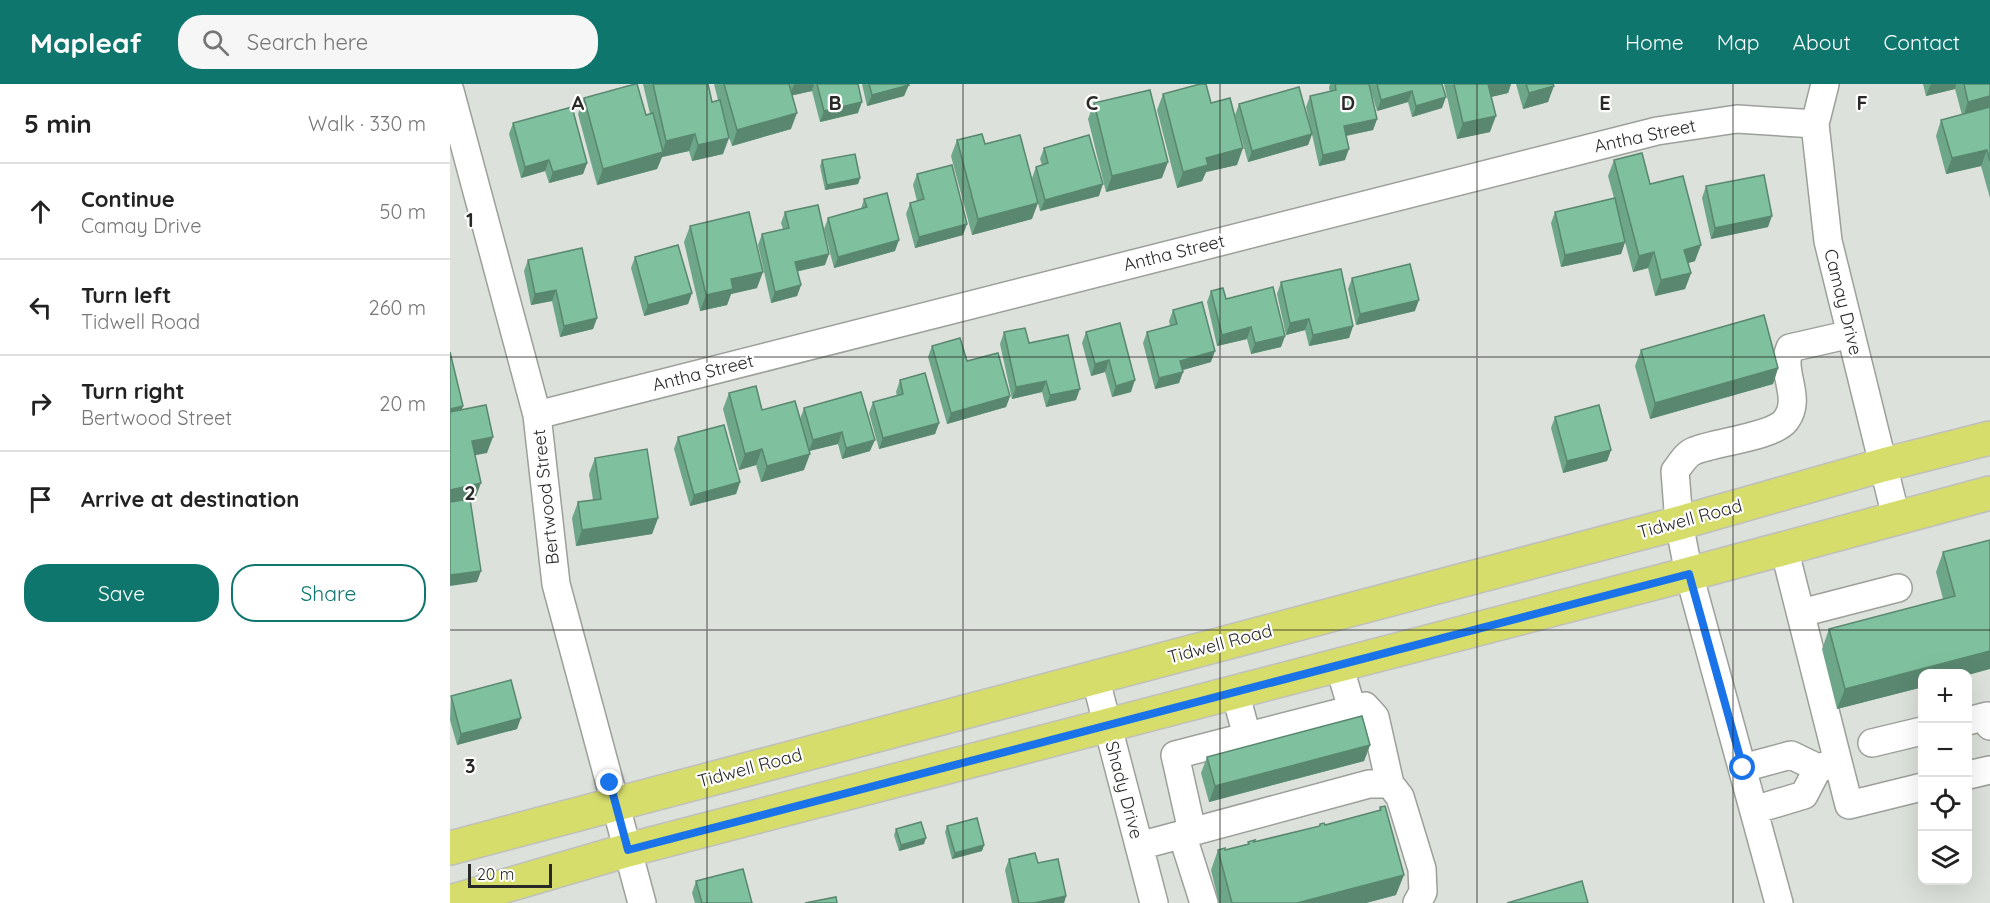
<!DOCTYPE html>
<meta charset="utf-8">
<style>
body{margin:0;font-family:Quicksand,sans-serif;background:#f6f6f6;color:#222}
.controls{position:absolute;right:18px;bottom:18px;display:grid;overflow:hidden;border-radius:12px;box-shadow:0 6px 24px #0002}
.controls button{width:54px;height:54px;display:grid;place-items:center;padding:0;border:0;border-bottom:2px solid #e0e0e0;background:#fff;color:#222;font:30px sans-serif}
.scale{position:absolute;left:18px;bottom:15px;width:84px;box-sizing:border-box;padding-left:6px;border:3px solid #292a28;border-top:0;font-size:16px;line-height:21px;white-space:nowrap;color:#292a28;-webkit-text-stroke:4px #fff;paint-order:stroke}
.stop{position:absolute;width:18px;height:18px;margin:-14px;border:4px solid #1a73e8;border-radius:50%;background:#fff}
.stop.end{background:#1a73e8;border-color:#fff;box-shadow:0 2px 6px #0008}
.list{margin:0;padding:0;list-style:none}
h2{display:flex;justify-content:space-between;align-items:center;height:78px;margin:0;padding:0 24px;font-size:26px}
h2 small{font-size:20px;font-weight:400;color:#767676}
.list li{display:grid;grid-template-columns:39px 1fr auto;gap:18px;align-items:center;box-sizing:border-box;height:96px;padding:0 24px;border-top:2px solid #e0e0e0}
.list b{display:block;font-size:22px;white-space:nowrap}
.list p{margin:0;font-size:20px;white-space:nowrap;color:#767676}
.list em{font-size:20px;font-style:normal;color:#767676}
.actions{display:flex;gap:12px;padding:18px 24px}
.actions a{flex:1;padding:14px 0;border:2px solid #0f766e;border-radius:24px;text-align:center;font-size:21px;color:#0f766e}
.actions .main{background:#0f766e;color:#fff}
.icon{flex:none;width:33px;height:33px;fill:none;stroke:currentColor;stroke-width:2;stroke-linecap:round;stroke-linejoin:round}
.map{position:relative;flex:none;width:1540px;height:819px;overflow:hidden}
header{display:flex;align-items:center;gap:36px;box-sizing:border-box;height:84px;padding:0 30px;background:#0f766e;color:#fff}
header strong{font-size:28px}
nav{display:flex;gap:33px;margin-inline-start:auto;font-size:21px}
.search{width:420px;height:54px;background:#f6f6f6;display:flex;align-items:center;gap:15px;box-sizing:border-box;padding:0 21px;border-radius:24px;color:#767676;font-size:22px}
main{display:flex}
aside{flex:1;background:#fff}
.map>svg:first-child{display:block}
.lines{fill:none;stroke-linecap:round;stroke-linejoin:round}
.minor-casing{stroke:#9ca09a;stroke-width:30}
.major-casing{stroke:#bfbfbe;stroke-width:36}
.minor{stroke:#fff;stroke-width:27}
.major{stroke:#d6dd6b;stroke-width:33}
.wall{fill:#6da688}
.shaded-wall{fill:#59876f}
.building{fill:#7fc19e;stroke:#59876f;stroke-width:1.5}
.route{stroke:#1a73e8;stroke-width:8}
.grid{fill:none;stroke:#292a28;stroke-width:1.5;stroke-opacity:0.55}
.labels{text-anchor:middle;stroke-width:4.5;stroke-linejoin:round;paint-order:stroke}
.street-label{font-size:18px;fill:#292a28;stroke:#fff}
.grid-label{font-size:20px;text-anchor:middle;font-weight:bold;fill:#292a28;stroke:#fff;stroke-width:4.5;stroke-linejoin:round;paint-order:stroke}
</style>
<header>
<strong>Mapleaf</strong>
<div class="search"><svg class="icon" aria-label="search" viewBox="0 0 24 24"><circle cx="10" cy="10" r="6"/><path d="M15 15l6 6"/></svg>Search here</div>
<nav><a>Home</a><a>Map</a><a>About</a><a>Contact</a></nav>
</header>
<main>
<aside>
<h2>5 min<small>Walk · 330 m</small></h2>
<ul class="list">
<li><svg class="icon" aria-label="ahead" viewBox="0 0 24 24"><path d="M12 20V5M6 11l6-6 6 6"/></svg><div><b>Continue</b><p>Camay Drive</p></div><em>50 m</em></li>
<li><svg class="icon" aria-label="left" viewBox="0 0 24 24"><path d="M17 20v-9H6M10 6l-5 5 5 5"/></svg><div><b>Turn left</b><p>Tidwell Road</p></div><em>260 m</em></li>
<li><svg class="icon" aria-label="right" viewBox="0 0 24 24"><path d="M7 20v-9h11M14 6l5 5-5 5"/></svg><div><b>Turn right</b><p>Bertwood Street</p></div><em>20 m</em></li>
<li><svg class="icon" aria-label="arrive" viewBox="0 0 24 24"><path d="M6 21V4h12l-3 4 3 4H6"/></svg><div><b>Arrive at destination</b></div></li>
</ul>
<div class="actions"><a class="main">Save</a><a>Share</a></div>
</aside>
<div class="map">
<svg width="1540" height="819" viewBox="0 0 1540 819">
<rect width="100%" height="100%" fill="#dce1db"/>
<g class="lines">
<!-- minor casing -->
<g class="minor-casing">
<path id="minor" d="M1375 0 1365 40 1378 157 1446 433
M0 7 87 331 106 500 192 819
M87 331 1207 47 1287 35 1365 40
M1351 529 1448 504
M889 581 902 625
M645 593 704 819
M785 608 797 652
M1518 637 1537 632 1540 642
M1422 659 1472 647
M1388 678 1399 721 1472 703
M1293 684 1341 671 1368 684 1388 678 1334 464
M1518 691 1540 686
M1304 726 1354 711 1368 684
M742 747 725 671 915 622 925 633 940 700
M732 750 754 819
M689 762 919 700H940L950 713 972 785 973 808 967 819
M1329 819 1239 490 1229 439 1225 387C1230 381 1236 370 1244 367 1265 358 1324 353 1336 336 1353 313 1329 288 1340 264L1401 250"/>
</g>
<!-- major casing -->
<g class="major-casing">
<path id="major" d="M0 764 1229 439 1433 381 1540 354
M0 818 178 766 1239 490 1540 409"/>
</g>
<!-- minor -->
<use href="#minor" class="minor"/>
<!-- major -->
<use href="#major" class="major"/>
</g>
<!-- wall -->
<path class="wall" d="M193 0H258L262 18 268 16 264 0H408V29L370 38 362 7 342 11 341 45 282 62 277 47 273 70 242 77 239 67 212 73 207 85 147 101 128 30 134 14 196 31 200 30Z
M412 0H458L454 12 417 22Z
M880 0H919L927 35 923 46 896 52 895 76 869 82 856 23 860 12 880 8 879 4Z
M919 0H992V24L962 33 958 18 927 27Z
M994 0H1061L1058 9 1041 13 1040 48 1007 55Z
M1066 0H1103L1098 18 1073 25Z
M1473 0H1540V114L1531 82 1496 90 1486 52 1491 36 1512 31 1505 5 1476 12Z
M713 10 761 19 787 81 756 88 752 97 727 104 707 26Z
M644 19 712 94 656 108 638 35Z
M789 20 862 50 858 61 798 78 785 31Z
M63 39 137 79 133 90 99 99 95 87 71 94 59 50Z
M507 56 535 60 582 135 522 151 501 72Z
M594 64 649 112 590 127 582 94 586 83 592 81 590 75Z
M372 76 410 94 408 100 375 106 370 82Z
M1164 76 1200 100 1245 177 1238 179 1241 189 1235 205 1205 212 1198 184 1183 188 1172 147 1175 158 1171 170 1111 183 1101 139 1105 128 1164 114 1158 92Z
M467 90 513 151 465 164 456 130 460 119 467 117 463 101Z
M1256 102 1318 143 1261 155 1252 114Z
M414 115 445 167 384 184 374 145 378 134 411 125Z
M335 128 375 181 347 187 351 201 347 212 321 219 308 161 312 150 333 145 331 139Z
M240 142 307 204 281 210 277 221 250 227 234 158Z
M185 173 242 209 238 220 194 232 181 184Z
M78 176 147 234 143 245 110 253 102 217 81 221 74 187Z
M902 194 965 227 906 241 898 205Z
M831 198 903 242 899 254 859 262 855 246 836 251 827 210Z
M761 207 776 215 835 252 831 263 801 270 797 255 767 262 757 218Z
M723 226 761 278 732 286 733 288 729 299 705 305 693 259 697 248 720 242 719 237Z
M670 239 681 308 662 313 655 288 641 292 632 259 636 248Z
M554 248 579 259 626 316 596 323 592 308 562 315 550 260Z
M482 262 517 277 560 312 556 323 497 340 478 273Z
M1191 266 1328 284 1323 300 1200 335 1185 282Z
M450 296 489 339 485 350 429 365 419 329 423 318 447 312 446 308Z
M279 309 312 326 354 386 311 398 306 381 289 386 273 325Z
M354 324 420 367 392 375 388 360 359 367 350 335Z
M1105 333 1161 366 1157 377 1113 389 1101 344Z
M228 353 290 398 286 410 240 422 224 365Z
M145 374 208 434 202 450 126 462 122 434 128 418 143 416 139 390Z
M1540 456 1473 590V603L1387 625 1372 565 1379 545 1493 515 1486 488 1493 468Z
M1 612 67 645 7 661 0 636Z
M920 661 914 677 759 718 751 689 757 673Z
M930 723 946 811 916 819H769L761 786 768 766H775L798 760V758H804L869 742 870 740 875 741 929 726Z
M497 742 534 761 532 767 502 775 495 748Z
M446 745 474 760 449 767 444 751Z
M559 775 588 779 616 812 614 819H562L555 786Z
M246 797 302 819H245L242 809Z"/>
<!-- shaded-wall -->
<path class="shaded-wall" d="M344 0H364L362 7 340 12Z
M1038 0H1061L1058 9 1032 15Z
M1481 0H1506L1505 5 1476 12Z
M459 1 454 12 417 22 422 11Z
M1104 2 1098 18 1073 25 1079 9Z
M962 7 958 18 927 27 931 16Z
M1540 12V27L1513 34 1518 18Z
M996 13 992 24 962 33 966 22Z
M412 18 408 29 370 38 374 27Z
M347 29 341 45 282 62 287 46Z
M1046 32 1040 48 1007 55 1013 39Z
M927 35 923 46 890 53 894 42Z
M245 50 239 67 212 73 207 85 147 101 153 85 212 69 216 57Z
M862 50 858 61 798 78 802 67Z
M279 54 273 70 242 77 248 61Z
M793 64 787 81 756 88 752 97 727 104 733 88 756 74Z
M899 65 895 76 869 82 873 71Z
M1537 66 1531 82 1496 90 1502 74Z
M99 76 95 87 71 94 75 83Z
M718 78 712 94 656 108 662 92Z
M137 79 133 90 99 99 103 88Z
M410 94 408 100 375 106 377 101Z
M653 100 649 112 590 127 595 116Z
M588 119 582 135 522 151 528 135Z
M1322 132 1318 143 1261 155 1265 144Z
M517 140 513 151 465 164 469 153Z
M449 156 445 167 384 184 388 173Z
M1175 158 1171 170 1111 183 1115 171Z
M1251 161 1245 177 1229 182 1234 166Z
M1204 168 1198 184 1183 188 1189 172Z
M379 170 375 181 341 189 345 178Z
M313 188 307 204 281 210 277 221 250 227 256 211 281 195Z
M1241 189 1235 205 1205 212 1211 196Z
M351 201 347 212 321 219 325 208Z
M106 206 102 217 81 221 85 210Z
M242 209 238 220 194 232 198 221Z
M969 216 965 227 906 241 910 230Z
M147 234 143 245 110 253 114 242Z
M859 235 855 246 836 251 840 239Z
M903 242 899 254 859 262 863 251Z
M801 243 797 255 767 262 772 251Z
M835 252 831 263 801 270 805 259Z
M765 267 761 278 726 288 730 277Z
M659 276 655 288 641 292 645 280Z
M1328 284 1323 300 1200 335 1205 319Z
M733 288 729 299 705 305 709 294Z
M685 296 681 308 662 313 666 302Z
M596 297 592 308 562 315 566 303Z
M630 305 626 316 596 323 600 311Z
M560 312 556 323 497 340 501 329Z
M13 322 9 333 0 335V325Z
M489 339 485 350 429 365 433 354Z
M392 348 388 360 359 367 363 356Z
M43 353 37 369 16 373 22 357Z
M425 356 420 367 392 375 396 364Z
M312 365 306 381 289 386 295 370Z
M1161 366 1157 377 1113 389 1117 377Z
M360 370 354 386 311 398 317 382Z
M290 398 286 410 240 422 244 411Z
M31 399 25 415 0 421V406Z
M208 434 202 450 126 462 132 446Z
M31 487 27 498 0 502V491Z
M1540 567V585L1518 591V590H1473V603L1387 625 1395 605Z
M71 634 67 645 7 661 11 650Z
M920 661 914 677 759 718 765 702Z
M476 754 474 760 449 767 451 761Z
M534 761 532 767 502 775 505 769Z
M954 791 946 811 916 819H847Z
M616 812 614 819H584Z"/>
<!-- building -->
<path class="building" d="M185 0H187L196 31 203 29 213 68 153 85 134 14Z
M203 0H258L262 18 270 16 279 54 248 61 245 50 216 57Z
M274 0H339L347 29 287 46Z
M367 0H408L412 18 374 27Z
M419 0H458L459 1 422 11Z
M750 0H756L761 19 780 14 793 64 756 74 758 81 733 88 713 10Z
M885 0H919L927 35 894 42 899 65 873 71 860 12 886 6Z
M927 0H992L996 13 966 22 962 7 931 16Z
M1004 0H1038L1046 32 1013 39Z
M1076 0H1103L1104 2 1079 9Z
M1514 0H1540V12L1518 18Z
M849 3 862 50 802 67 789 20Z
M700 6 718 78 662 92 644 19Z
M122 23 137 79 103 88 99 76 75 83 63 39Z
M1540 23V77L1537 66 1502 74 1491 36Z
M532 50 535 60 570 51 588 119 528 135 507 56Z
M639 51 653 100 595 116 586 83 598 79 594 64Z
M1192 69 1200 100 1233 92 1251 161 1234 166 1241 189 1211 196 1204 168 1189 172 1164 76Z
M405 70 410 94 377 101 372 76Z
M502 81 517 140 469 153 460 119 474 115 467 90Z
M1314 91 1322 132 1265 144 1256 102Z
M437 109 449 156 388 173 378 134 417 123 414 115Z
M1165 114 1175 158 1115 171 1105 128Z
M368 121 379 170 345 178 351 201 325 208 312 150 339 144 335 128Z
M299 128 313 188 281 195 283 205 256 211 240 142Z
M228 161 242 209 198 221 185 173Z
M132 164 147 234 114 242 106 206 85 210 78 176Z
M960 180 969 216 910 230 902 194Z
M891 185 903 242 863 251 859 235 840 239 831 198Z
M823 203 835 252 805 259 801 243 772 251 761 207 773 204 776 215Z
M752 218 765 267 730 277 733 288 709 294 697 248 727 240 723 226Z
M1314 231 1328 284 1205 319 1191 266Z
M670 239 685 296 666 302 659 276 645 280 636 248Z
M575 244 579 259 618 251 630 305 600 311 596 297 566 303 554 248Z
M510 254 517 277 548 269 560 312 501 329 482 262Z
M0 268 13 322 0 325Z
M475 289 489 339 433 354 423 318 453 310 450 296Z
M306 302 312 326 345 317 360 370 317 382 312 365 295 370 279 309Z
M411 308 425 356 396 364 392 348 363 356 354 324Z
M36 321 43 353 22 357 31 399 0 406V328Z
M1149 321 1161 366 1117 377 1105 333Z
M274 341 290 398 244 411 228 353Z
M197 365 208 434 132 446 128 418 151 415 145 374Z
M20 415 31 487 0 491V418Z
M1540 456V567L1395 605 1379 545 1505 512 1493 468Z
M61 596 71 634 11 650 1 612Z
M912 632 920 661 765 702 757 673Z
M935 722 954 791 847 819H782L768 766 775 764V766L799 760 798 758 805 756 804 758 870 742V740L874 739 875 741 931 726 930 723Z
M527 734 534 761 505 769 497 742Z
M471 738 476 754 451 761 446 745Z
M585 769 588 779 608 775 616 812 584 819H569L559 775Z
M293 785 302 819H252L246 797Z
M1132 797 1138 819H1057Z
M386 813 387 819H355Z"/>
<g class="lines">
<!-- route -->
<path class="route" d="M160 699 178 766 1239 490 1293 684"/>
</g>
<!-- grid -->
<path class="grid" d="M257 0V819M513 0V819M770 0V819M1027 0V819M1283 0V819M0 273H1540M0 546H1540"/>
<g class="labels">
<!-- street labels -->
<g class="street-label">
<text transform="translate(1195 52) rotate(-12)" y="6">Antha Street</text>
<text transform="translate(724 169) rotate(-14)" y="6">Antha Street</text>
<text transform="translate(1393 218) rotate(76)" y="6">Camay Drive</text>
<text transform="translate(253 289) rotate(-14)" y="6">Antha Street</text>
<text transform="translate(96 413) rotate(-96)" y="6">Bertwood Street</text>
<text transform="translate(1240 435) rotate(-15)" y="6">Tidwell Road</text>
<text transform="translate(770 560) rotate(-15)" y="6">Tidwell Road</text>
<text transform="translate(300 684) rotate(-15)" y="6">Tidwell Road</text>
<text transform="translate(674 706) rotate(75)" y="6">Shady Drive</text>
</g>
</g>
<g class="grid-label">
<text x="128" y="26">A</text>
<text x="385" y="26">B</text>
<text x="642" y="26">C</text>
<text x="898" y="26">D</text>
<text x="1155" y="26">E</text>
<text x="1412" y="26">F</text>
<text x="20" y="143">1</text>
<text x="20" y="416">2</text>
<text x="20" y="689">3</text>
</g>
</svg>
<div class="controls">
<button>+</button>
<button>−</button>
<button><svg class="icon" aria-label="locate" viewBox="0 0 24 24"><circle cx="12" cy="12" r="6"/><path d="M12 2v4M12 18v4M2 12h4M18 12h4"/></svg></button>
<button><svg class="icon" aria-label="layers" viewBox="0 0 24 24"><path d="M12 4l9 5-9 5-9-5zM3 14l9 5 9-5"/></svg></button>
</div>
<div class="scale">20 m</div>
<div class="stop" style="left:1293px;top:684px"></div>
<div class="stop end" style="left:160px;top:699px"></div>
</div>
</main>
